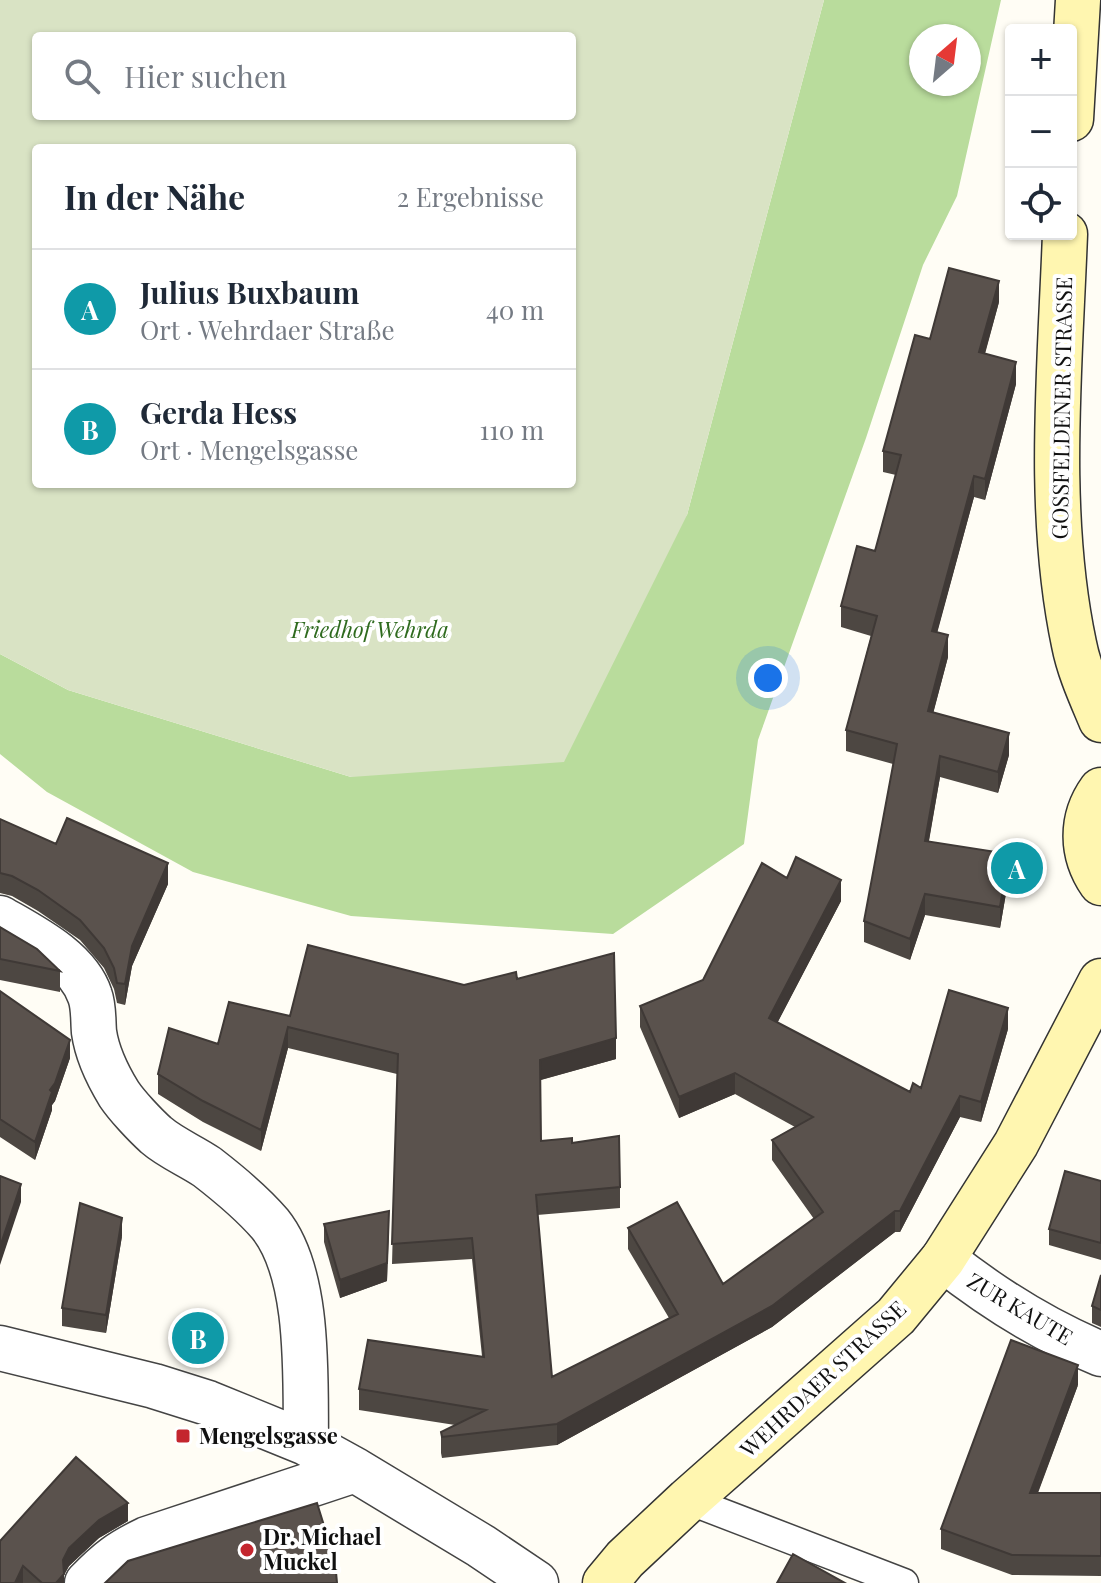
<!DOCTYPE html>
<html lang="de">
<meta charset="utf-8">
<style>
body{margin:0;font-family:"Playfair Display",serif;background:#f2f2f3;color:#1f2937}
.controls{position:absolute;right:24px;top:24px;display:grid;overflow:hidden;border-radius:8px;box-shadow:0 2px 6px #0004}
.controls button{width:72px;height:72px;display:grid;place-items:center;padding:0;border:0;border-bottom:2px solid #e0e1e3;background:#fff;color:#1f2937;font:40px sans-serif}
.compass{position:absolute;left:909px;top:24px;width:72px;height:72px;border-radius:50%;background:#fff;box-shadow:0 2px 6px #0004;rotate:28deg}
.you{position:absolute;left:768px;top:678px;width:28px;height:28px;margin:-20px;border:6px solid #fff;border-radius:50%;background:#1a73e8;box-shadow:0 0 0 12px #1a73e833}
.badge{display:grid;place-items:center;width:52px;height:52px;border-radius:50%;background:#c4262e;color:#fff;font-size:26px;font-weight:700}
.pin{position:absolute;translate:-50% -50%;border:4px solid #fff;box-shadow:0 2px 8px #0006}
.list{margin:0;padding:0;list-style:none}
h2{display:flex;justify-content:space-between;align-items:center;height:104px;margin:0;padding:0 32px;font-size:34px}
h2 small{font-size:26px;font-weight:400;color:#747a83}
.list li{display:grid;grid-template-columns:52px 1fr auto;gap:24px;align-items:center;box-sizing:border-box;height:120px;padding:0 32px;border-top:2px solid #e0e1e3}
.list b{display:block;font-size:30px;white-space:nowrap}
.list p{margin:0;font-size:26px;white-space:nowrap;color:#747a83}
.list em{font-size:26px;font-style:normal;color:#747a83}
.icon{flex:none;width:44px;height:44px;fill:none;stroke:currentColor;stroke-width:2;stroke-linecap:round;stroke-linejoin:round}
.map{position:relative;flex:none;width:1101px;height:1583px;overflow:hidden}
.search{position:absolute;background:#fff;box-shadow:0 2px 6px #0004;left:32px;top:32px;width:544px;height:88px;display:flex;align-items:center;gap:20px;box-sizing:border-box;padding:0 28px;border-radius:8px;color:#747a83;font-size:30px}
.panel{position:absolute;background:#fff;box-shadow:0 2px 6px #0004;left:32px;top:144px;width:544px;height:344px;border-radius:8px}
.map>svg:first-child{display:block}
.forest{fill:#b9dc9c;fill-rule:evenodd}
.cemetery{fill:#d9e3c4;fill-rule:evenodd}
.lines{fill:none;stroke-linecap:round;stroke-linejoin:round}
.service-casing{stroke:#444;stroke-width:31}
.minor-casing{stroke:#444;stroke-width:47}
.secondary-casing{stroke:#333;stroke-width:47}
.service{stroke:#fff;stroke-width:28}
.minor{stroke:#fff;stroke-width:44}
.secondary{stroke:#fff6b0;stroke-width:44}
.wall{fill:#4d4742}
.shaded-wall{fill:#3f3936}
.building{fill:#5a524d;stroke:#3f3936;stroke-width:2}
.poi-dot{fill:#c4262e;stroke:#fff;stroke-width:3}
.labels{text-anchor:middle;stroke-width:8;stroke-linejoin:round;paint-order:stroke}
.street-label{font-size:22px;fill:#111;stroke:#fff}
.park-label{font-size:22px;font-style:italic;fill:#2f6b1f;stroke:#fff}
.poi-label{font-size:22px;font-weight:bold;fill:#111;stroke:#fff;text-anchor:start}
</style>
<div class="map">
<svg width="1101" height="1583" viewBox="0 0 1101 1583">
<rect width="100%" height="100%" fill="#fffdf5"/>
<!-- forest -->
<path class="forest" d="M824 0H1001L957 196 923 265 866 438 758 740 744 844 613 934 351 916 193 872 47 792 0 754V654L68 690 351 777 687 515ZM921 36H969V84H921Z"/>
<!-- cemetery -->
<path class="cemetery" d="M0 0H824L687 515 564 762 351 777 68 690 0 654ZM36 36H572V116H36ZM36 148H572V484H36Z"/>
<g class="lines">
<!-- service casing -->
<g class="service-casing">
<path id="service" d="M688 1500 904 1583"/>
</g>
<!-- minor casing -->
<g class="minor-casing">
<path id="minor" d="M0 918C31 936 78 959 90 996 94 1007 93 1021 94 1032 97 1053 108 1076 119 1094 127 1106 145 1125 156 1135 171 1148 191 1156 207 1167 229 1184 252 1203 270 1224 311 1275 305 1380 306 1443
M943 1259C991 1297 1045 1331 1101 1354
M0 1348 154 1386 208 1403 306 1443 355 1470 481 1546 536 1583
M87 1583C108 1561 120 1552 147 1539L355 1470"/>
</g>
<!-- secondary casing -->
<g class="secondary-casing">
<path id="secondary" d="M1071 119 1078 0
M1065 234C1060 368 1046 512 1074 644 1079 670 1091 696 1101 720
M1101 790C1080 819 1081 854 1101 883
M605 1583 625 1559 688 1500 896 1316 943 1259 1016 1144 1101 981"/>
</g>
<!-- service -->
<use href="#service" class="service"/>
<!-- minor -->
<use href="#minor" class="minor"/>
<!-- secondary -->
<use href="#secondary" class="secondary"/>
</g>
<!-- wall -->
<path class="wall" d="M999 302 985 354 1016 384 985 500 974 497 937 632 948 657 933 713 1009 755 998 793 940 777 929 841 1009 876 1000 928 925 915 910 960 864 942V921L893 764 846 751V730L871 636 841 627V606L875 551 896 475 883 472V451L930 339Z
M0 819 56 844 168 884 132 966 125 1005 117 1003 114 989 104 968 80 940 38 911 12 896 0 893Z
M787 878 841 901 777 1023 910 1092 921 1088 1008 1029 981 1122 960 1117 900 1232H895L772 1327 557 1445 442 1458 441 1453V1432L455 1425 359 1410V1389L482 1356 472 1259 392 1264 397 1074 288 1048 261 1151 203 1122 158 1094V1074L218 1044 290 1016 464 985 517 979 616 1059 541 1080V1141L572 1143 620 1187V1208L537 1215 552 1377 669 1318 628 1249V1228L723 1284 814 1219 772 1160V1140L795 1127 735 1094 679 1118 640 1027V1006L703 980Z
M0 927 60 971V992L0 980Z
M0 991 70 1058 55 1101 52 1105V1110L35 1160 0 1137Z
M1101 1181V1260L1049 1245V1229Z
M324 1224 389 1229 387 1281 340 1298 324 1242Z
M122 1236 106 1333 62 1326V1308Z
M1101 1275V1327L1092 1323V1306Z
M1078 1385 1038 1493H1101V1576L1012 1575 941 1549V1529Z
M128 1521 99 1538 69 1566 64 1575V1583H0V1541Z"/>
<!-- shaded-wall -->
<path class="shaded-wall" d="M999 281V302L979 374V352Z
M1016 362V384L985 500V479Z
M974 476V497L932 652V631Z
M948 635V657L928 733V711Z
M1009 733V755L998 793V772Z
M940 756V777L925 862V841Z
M1009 854V876L1000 928V907Z
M168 863V884L132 966 125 1005V984L132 946Z
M841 880V901L769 1039V1018Z
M925 894V915L910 960V939Z
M1008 1008V1029L981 1122V1102Z
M288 1027V1048L261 1151V1130Z
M616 1038V1059L540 1080V1060Z
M70 1040V1058L55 1101 52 1105V1110L35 1160V1142L50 1090Z
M735 1073V1094L679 1118V1097Z
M960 1096V1117L900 1232V1211Z
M21 1184V1202L0 1265V1247Z
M389 1211 387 1281 340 1298V1280Z
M895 1211V1232L772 1327 557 1445V1424Z
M122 1218V1236L106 1333V1315Z
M1078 1365V1385L1030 1513V1493Z
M128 1503V1521L99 1538 69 1566 64 1575V1583H56L63 1560 69 1548 99 1520Z
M23 1566V1583H15Z"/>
<!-- building -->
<path class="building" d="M949 268 999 281 979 352 1016 362 985 479 974 476 932 631 948 635 928 711 1009 733 998 772 940 756 925 841 1009 854 1000 907 925 894 910 939 864 921 897 744 846 730 877 616 841 606 857 546 875 551 901 455 883 451 915 335 930 339Z
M67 818 168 863 132 946 125 984 117 983 114 968 104 948 80 920 38 890 12 876 0 873V819L56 844Z
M796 857 841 880 769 1018 910 1092 913 1083 921 1088 949 990 1008 1008 981 1102 960 1096 900 1211H895L772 1306 557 1424 442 1437 441 1432 486 1410 359 1389 368 1340 484 1357 472 1238 392 1244 398 1054 288 1027 261 1130 203 1101 158 1074 169 1028 218 1044 229 1002 290 1016 308 945 464 985 516 972 517 979 614 953 616 1038 540 1060 541 1141 572 1138V1143L619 1136 620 1187 536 1195 552 1377 678 1314 628 1228 677 1202 723 1284 823 1212 772 1140 813 1117 735 1073 679 1097 640 1006 703 980 762 863 787 878Z
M0 927 37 949 60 971 0 959Z
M0 991 70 1040 55 1083 50 1090 52 1092 35 1142 0 1119Z
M1065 1171 1101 1181V1243L1049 1229Z
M0 1176 21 1184 0 1247Z
M80 1203 122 1218 106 1315 62 1308Z
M389 1211 387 1263 340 1280 324 1224Z
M1101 1275V1310L1092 1306Z
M1011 1340 1078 1365 1030 1493H1101V1556L1012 1555 941 1529Z
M76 1457 128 1503 99 1520 69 1548 63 1560 64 1574 56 1583H42L23 1566 15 1583H0V1541Z
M317 1503 335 1561 337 1583H105L128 1561Z
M793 1554 845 1583H777Z"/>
<!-- markers -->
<g class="poi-dot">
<rect x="175" y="1428" width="16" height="16" rx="4"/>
<circle cx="247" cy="1550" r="8"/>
</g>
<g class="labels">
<!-- street labels -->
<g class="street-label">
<text transform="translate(1062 408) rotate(-89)" y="8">GOSSFELDENER STRASSE</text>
<text transform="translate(1020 1309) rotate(31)" y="8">ZUR KAUTE</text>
<text transform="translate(823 1379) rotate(-43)" y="8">WEHRDAER STRASSE</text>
</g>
<!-- park labels -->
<g class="park-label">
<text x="370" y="638">Friedhof Wehrda</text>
</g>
<!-- poi labels -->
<g class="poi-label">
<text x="199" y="1444">Mengelsgasse</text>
<text x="263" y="1545">Dr. Michael<tspan x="263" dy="25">Muckel</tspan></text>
</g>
</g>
</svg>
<div class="controls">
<button>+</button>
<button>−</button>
<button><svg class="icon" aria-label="locate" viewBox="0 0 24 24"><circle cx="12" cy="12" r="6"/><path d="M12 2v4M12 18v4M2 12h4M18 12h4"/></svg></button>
</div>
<svg class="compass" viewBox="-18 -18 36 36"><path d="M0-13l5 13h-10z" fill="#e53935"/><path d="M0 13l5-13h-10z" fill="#747a83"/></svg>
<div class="you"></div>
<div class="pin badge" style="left:1017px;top:868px;background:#0f9aa8">A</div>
<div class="pin badge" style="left:198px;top:1338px;background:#0f9aa8">B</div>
<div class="search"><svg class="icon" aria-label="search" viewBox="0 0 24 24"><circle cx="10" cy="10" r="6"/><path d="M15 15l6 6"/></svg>Hier suchen</div>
<section class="panel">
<h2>In der Nähe<small>2 Ergebnisse</small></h2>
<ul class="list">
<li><span class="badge" style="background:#0f9aa8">A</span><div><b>Julius Buxbaum</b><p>Ort · Wehrdaer Straße</p></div><em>40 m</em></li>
<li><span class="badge" style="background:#0f9aa8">B</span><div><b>Gerda Hess</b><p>Ort · Mengelsgasse</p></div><em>110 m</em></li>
</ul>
</section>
</div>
